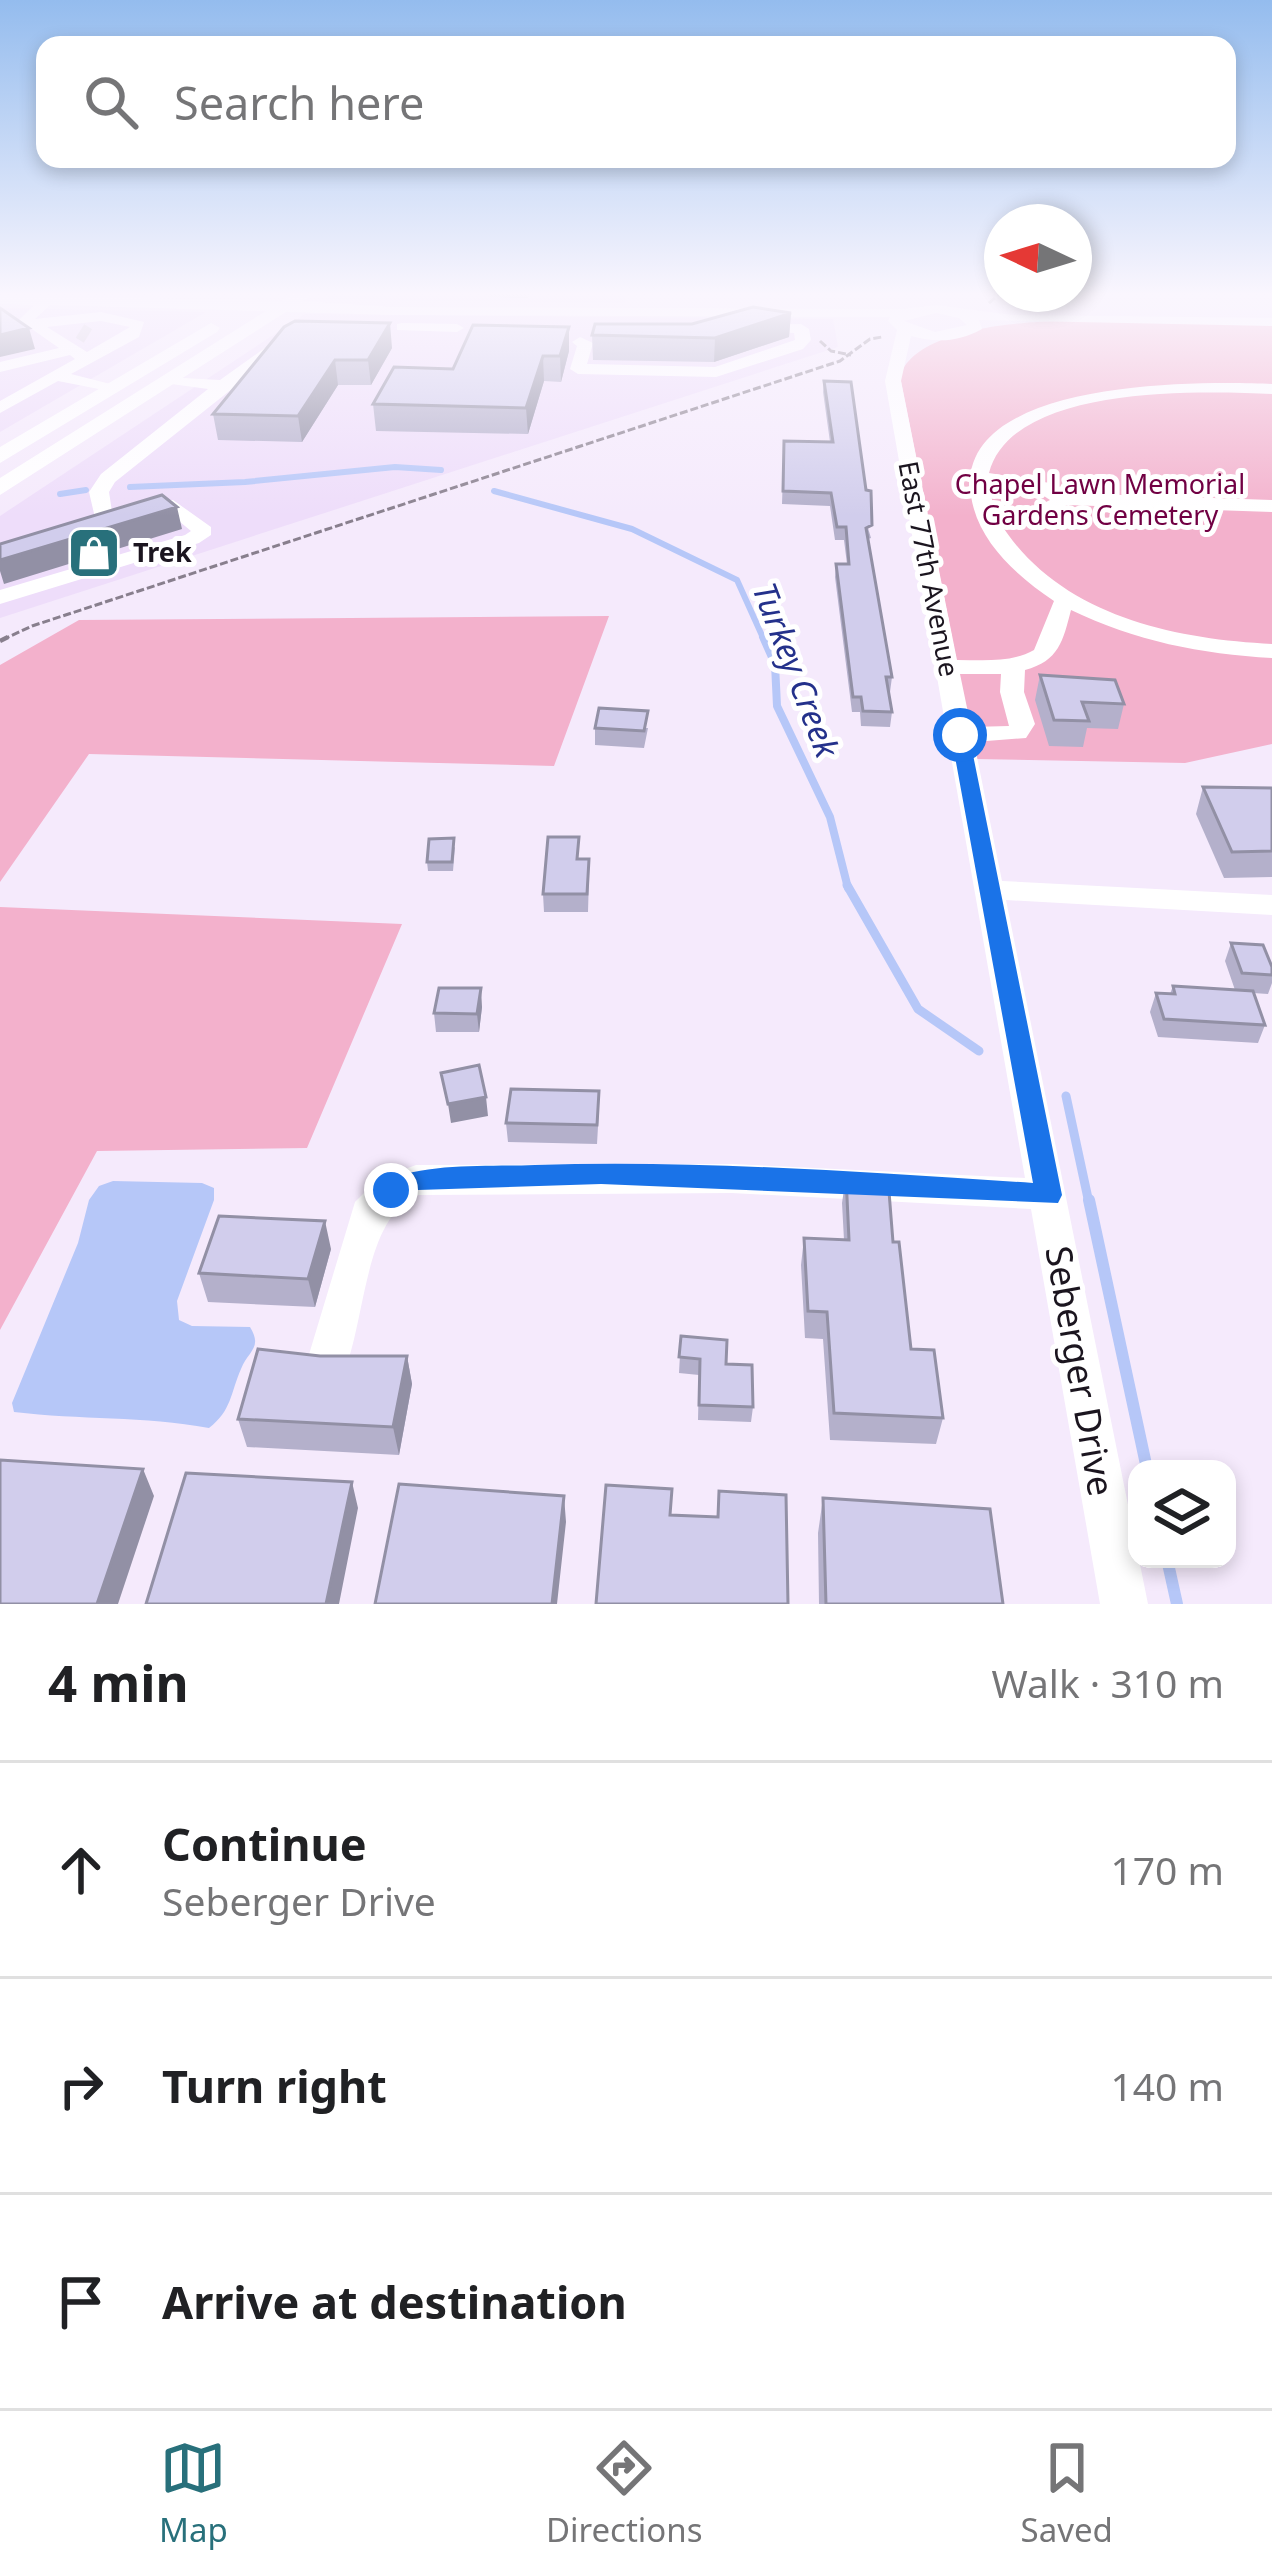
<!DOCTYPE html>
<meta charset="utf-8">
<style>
body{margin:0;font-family:"Noto Sans",sans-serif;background:#f6f6f6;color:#202124}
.controls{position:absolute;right:36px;bottom:36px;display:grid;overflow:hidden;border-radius:24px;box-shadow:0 6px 18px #0003}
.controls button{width:108px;height:108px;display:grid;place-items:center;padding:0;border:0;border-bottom:3px solid #e0e0e0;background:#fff;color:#202124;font:60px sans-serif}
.compass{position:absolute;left:984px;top:204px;width:108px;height:108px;border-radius:50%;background:#fff;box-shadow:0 6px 18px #0003;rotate:274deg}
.stop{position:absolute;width:36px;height:36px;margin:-27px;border:9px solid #1a73e8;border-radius:50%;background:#fff}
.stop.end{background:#1a73e8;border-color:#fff;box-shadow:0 3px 12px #0008}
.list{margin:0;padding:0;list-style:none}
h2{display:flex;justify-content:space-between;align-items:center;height:156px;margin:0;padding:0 48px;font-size:51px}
h2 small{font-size:39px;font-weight:400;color:#757577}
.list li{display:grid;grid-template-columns:78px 1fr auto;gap:36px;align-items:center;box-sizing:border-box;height:216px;padding:0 48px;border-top:3px solid #e0e0e0}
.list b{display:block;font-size:45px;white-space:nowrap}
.list p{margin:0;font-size:39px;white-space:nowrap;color:#757577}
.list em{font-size:39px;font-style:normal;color:#757577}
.icon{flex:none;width:66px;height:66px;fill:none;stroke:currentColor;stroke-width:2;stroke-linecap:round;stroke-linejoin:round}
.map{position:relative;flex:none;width:1272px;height:1604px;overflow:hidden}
.search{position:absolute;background:#fff;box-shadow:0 6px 18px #0003;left:36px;right:36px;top:36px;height:132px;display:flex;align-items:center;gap:30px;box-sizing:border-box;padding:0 42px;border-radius:24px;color:#757577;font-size:45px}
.sheet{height:804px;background:#fff}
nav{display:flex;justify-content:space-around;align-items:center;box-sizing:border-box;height:168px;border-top:3px solid #e0e0e0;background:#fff;font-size:33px;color:#757577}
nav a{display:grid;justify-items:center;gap:6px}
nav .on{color:#28707b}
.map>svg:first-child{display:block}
.built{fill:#eeddfa}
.green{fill:#f3b1cc}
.water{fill:#b6c7f8}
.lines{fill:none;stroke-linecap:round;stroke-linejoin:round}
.stream-far3{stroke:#b6c7f8;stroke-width:6}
.stream-far2{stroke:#b6c7f8;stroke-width:8}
.stream-far1{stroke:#b6c7f8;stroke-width:9}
.stream{stroke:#b6c7f8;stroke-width:12}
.minor-tunnel{stroke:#d4cadb;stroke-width:16;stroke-dasharray:16 8;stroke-linecap:butt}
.path-far1{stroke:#887f8d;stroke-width:3;stroke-dasharray:8 3;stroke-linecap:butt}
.path{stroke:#887f8d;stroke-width:4.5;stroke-dasharray:12 6;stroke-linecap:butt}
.minor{fill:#fff;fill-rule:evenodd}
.major{fill:#fff;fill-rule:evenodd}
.wall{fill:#b4b0cb}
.shaded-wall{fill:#9290a5}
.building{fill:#d1cdec;stroke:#9290a5;stroke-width:3}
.route{fill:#1a73e8}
.labels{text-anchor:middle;stroke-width:10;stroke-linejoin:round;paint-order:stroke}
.far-park-label{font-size:27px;fill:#710043;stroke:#fff}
.far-poi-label{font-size:27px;font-weight:bold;fill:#1b151f;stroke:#fff;text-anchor:start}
.far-street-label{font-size:27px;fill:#1b151f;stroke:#fff}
.water-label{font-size:33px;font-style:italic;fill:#24318b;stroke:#fff}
.near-street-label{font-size:36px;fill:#1b151f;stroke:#fff}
</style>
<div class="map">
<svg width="1272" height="1604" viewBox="0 0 1272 1604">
<rect width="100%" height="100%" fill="#f5eafc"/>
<!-- built -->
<path class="built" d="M334 292H627L625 303 324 299Z
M0 308 206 312 0 432Z
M305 314 833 319 838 347 0 618V516Z"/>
<!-- green -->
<path class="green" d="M1061 321 1272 324V744L1185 763 976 759 900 376C916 329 1017 322 1061 321Z
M609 616 554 766 89 754 0 882V665L79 620Z
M0 907 402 924 307 1148 97 1151 0 1330Z"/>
<!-- water -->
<path class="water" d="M113 1181 202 1183 214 1188V1200L177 1301 179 1320 192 1326 250 1327C263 1348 248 1351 241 1369 230 1394 232 1410 209 1428 144 1416 80 1420 14 1412L12 1403 78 1243 89 1200 99 1186Z"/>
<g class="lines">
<!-- stream-far3 -->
<path class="stream-far3" d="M130 487 245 482 395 467 441 470
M494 491 632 529 737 580 764 640
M60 494 86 490"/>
<!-- stream-far2 -->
<path class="stream-far2" d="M763 637 775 664 777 706 830 817 848 888"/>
<!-- stream-far1 -->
<path class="stream-far1" d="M847 885 918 1009 979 1051
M1066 1096 1089 1203"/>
<!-- stream -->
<path class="stream" d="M1089 1200 1147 1469
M1167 1559 1177 1604"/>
<!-- minor-tunnel -->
<path class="minor-tunnel" d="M80 331 88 336"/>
<!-- path-far1 -->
<path class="path-far1" d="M989 303 1001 292
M820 341 831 351 851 355
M2 640 32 626 840 361 870 339 882 337"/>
<!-- path -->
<path class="path" d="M0 641 8 637"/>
<!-- minor -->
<path class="minor" d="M0 296 302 301 393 307 903 309 936 305 1012 315 1272 318V326L979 320 982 329C959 342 936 343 911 336L901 381 957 660C984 660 1011 663 1034 650L1054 601C1017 576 978 542 971 496 952 378 1200 381 1272 384V394C1201 391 1012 384 989 473L1050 483 1066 493 1272 500V512L1067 505 1037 520 999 521C1056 614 1170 639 1272 644V658C1201 654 1135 641 1071 610 1063 641 1059 661 1025 670L1024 692 1035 724 1026 738 974 742 1002 881 1272 895V915L1006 900 1148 1604H1100L1031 1209 732 1193 418 1195C363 1217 366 1323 343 1374L328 1380 313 1374 307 1361 355 1202 378 1179 416 1165 732 1164 1025 1178 885 381 897 330 888 321 890 317 393 315 50 305 35 319 101 312 144 322 139 337 71 374 122 387 114 392 58 381 0 413V401L75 359 70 355 0 372V362L59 348 19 320 34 305 0 304ZM936 313 959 318 967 325 935 332 904 321ZM101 321 130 327 87 352 47 327ZM989 485 1038 492 1050 500 1034 508 994 509ZM960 674H1001L1000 692 1009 726 971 727Z
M402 323 457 324 464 328 457 332 397 330V324Z
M801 324 809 329 811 340 803 349 716 377 578 374 570 369 577 346 572 342 580 337 593 343 587 364 715 367 795 340 794 333 763 331V325Z
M283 335 296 338 115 482 109 492 113 518 110 522H96L89 492 101 474 208 389 164 383V377L220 380Z
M173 500 211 527V535L199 543 0 604V590L185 535 191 531 168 512 146 513 136 507 146 501Z"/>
<!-- major -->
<path class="major" d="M296 292H317L0 495V478Z
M211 323 220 328 217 332 0 463V447Z"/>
</g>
<!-- wall -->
<path class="wall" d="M488 292H530L528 298 488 297Z
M791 313 789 337 714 362 593 360 592 335Z
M284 327 392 348 371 385H338L302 442 218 440 213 414Z
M569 327V351L561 382 544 381 528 434 376 431 373 404 453 369Z
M824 381 871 538 868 539 892 677 890 692H888L892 712 890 727 861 726 860 712H852L835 577 836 564H847L844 540H835L830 506 782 504 784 441 830 442 823 392Z
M1040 675 1124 704 1118 729 1087 728 1083 747 1049 746 1035 700Z
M595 728H648L644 748 595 745Z
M1203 787 1272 788V877L1224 878 1196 814Z
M455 847 453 871H428L427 862Z
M579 859 589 877 588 912H544L543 894Z
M1231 943 1272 967V983L1268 994 1253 993 1265 1025 1258 1043 1158 1037 1150 1012 1156 993 1170 994 1173 986 1235 990 1225 961Z
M482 1007 479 1032H436L434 1013Z
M599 1109 597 1144 508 1142 506 1123Z
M846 1176 893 1242 911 1349 943 1418 936 1444 830 1440 823 1339 805 1338 801 1265 804 1238 844 1240 842 1203Z
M331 1249 315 1307 208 1302 199 1273Z
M681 1336 726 1364 753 1407 751 1422 698 1420 699 1375 679 1373Z
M320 1356H407L412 1384 399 1455 247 1447 238 1419Z
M823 1498 1003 1604H819L818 1533Z"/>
<!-- shaded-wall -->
<path class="shaded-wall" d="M791 313 789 337 714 362 715 338Z
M390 323 392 348 371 385 368 360Z
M569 327V351L561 382 560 356Z
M29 328 35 349 0 357V335Z
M543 356 544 381 528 434 526 408Z
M335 360 338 385 302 442 298 416Z
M177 507 182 529 4 584 0 571V560Z
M481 988 482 1007 479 1032 477 1014Z
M486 1097 488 1116 451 1123 448 1104Z
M325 1221 331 1249 315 1307 308 1279Z
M407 1356 412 1384 399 1455 393 1427Z
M143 1469 154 1496 118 1604H97Z
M352 1482 358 1508 339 1604H326Z
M564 1496 566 1522 557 1604H552Z"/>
<!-- building -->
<path class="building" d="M753 307 791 313 715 338 592 335 595 324H692Z
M0 308 29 328 0 335Z
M295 321 390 323 368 360H335L298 416 213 414 284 327Z
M473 325 569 327 560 356H543L526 408 373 404 394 367 453 369Z
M824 381 851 382 866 490 871 491 872 525 866 528 892 677H886L892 712 863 711 861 697H853L836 564H849L846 527H837L831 493 783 491 784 441 833 442Z
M162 495 177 507 0 560V544Z
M1040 675 1115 680 1124 704 1082 702 1089 721 1054 720Z
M599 708 648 711 644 731 595 728Z
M1203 787 1272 788V851L1232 852Z
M548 837H579L577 859H589L587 894H543Z
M454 838 452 862H427L429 839Z
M1231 943 1263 945 1272 967V975L1242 973Z
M1173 986 1253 991 1265 1025 1164 1019 1156 993 1175 994Z
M439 988H481L477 1014 434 1013Z
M479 1065 486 1097 448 1104 441 1073Z
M511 1089 599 1091 597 1125 506 1123Z
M846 1176 888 1179 893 1242H899L911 1349 934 1350 943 1418 834 1413 827 1312 808 1311 804 1238 849 1240Z
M219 1216 325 1221 308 1279 199 1273Z
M681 1336 727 1340 726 1364 752 1365 753 1407 699 1405 700 1359 679 1357Z
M258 1349 320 1356H407L393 1427 238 1419Z
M0 1460 143 1469 97 1604H0Z
M186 1473 352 1482 326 1604H146Z
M399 1484 564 1496 552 1604H375Z
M606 1485 672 1489 670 1515 718 1517 719 1491 786 1495 788 1604H596Z
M823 1498 990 1509 1003 1604H826Z"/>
<!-- sky -->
<linearGradient id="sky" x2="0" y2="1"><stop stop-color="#94bcee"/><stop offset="0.57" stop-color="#faf6fe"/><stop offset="1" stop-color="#faf6fe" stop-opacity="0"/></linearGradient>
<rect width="1272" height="516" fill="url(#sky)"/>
<!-- route -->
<path class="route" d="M960 729 969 735 1062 1195 1058 1203 601 1184 418 1190 391 1201 381 1198 377 1190 381 1182C430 1162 483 1167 535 1165 701 1160 867 1172 1033 1183L951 735Z"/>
<!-- icons -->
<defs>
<g id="shop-square" transform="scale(2.7)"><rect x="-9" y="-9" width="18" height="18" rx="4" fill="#28707b" stroke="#fff"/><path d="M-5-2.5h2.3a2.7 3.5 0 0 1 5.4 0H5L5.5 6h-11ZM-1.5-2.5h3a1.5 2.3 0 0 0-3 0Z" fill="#fff"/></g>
</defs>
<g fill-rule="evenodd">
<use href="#shop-square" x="94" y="553"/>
</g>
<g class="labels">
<!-- far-park labels -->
<g class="far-park-label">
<text x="1100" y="494">Chapel Lawn Memorial<tspan x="1100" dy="31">Gardens Cemetery</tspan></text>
</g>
<!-- far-poi labels -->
<g class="far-poi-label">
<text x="133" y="562">Trek</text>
</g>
<!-- far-street labels -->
<g class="far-street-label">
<text transform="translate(928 569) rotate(79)" y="9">East 77th Avenue</text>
</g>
<!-- water labels -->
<g class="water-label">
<text transform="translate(796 670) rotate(69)" y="12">Turkey Creek</text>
</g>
<!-- near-street labels -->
<g class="near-street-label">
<text transform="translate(1080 1371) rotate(80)" y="13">Seberger Drive</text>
</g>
</g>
</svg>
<div class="controls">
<button><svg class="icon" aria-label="layers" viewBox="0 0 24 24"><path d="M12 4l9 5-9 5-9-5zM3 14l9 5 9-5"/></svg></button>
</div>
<svg class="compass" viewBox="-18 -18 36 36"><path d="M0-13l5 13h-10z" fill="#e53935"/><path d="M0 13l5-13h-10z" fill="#757577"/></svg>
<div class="stop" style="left:960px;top:735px"></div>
<div class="stop end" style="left:391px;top:1190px"></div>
<div class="search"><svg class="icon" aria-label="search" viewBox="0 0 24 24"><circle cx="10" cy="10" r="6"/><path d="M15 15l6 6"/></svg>Search here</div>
</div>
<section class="sheet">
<h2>4 min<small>Walk · 310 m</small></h2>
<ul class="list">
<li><svg class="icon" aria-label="ahead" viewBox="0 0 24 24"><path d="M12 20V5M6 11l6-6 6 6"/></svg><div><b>Continue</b><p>Seberger Drive</p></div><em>170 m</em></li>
<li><svg class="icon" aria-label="right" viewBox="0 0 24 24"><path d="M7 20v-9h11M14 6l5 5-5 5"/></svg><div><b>Turn right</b></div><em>140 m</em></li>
<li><svg class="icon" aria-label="arrive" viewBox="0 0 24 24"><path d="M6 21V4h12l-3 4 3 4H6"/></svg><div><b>Arrive at destination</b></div></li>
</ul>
</section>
<nav>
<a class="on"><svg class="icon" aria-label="map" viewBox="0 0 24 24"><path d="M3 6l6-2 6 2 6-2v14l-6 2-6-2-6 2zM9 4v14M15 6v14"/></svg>Map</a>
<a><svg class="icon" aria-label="directions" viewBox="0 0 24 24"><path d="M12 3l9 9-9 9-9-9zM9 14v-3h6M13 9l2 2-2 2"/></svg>Directions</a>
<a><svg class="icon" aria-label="saved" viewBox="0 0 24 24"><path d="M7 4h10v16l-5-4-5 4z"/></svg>Saved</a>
</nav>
